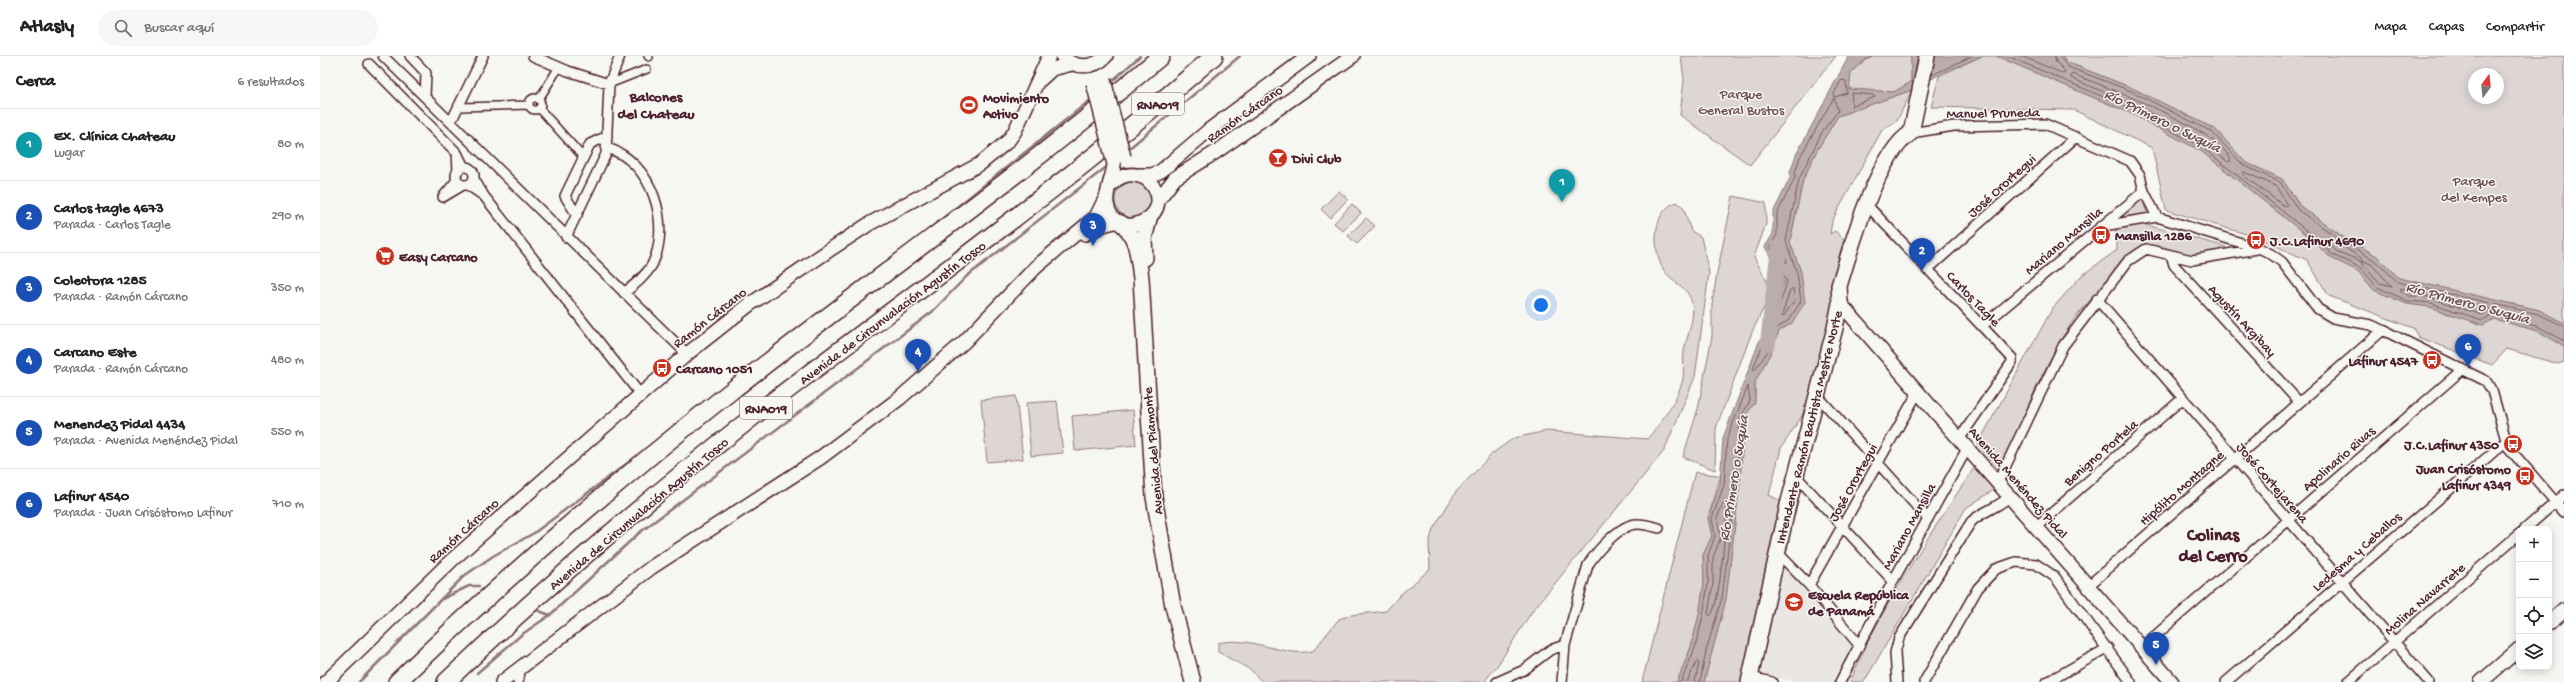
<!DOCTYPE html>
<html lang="es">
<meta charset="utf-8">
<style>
body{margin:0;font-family:"Gochi Hand",sans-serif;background:#f6f6f6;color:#222}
.controls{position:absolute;right:12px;bottom:12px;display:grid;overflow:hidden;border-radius:8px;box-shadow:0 2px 10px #0003}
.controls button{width:36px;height:36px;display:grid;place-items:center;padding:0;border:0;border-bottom:1px solid #e0e0e0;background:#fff;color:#222;font:20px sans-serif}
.compass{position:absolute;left:2148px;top:12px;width:36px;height:36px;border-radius:50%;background:#fff;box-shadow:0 2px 10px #0003;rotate:15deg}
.you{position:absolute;left:1221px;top:249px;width:14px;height:14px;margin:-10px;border:3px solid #fff;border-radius:50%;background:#1a73e8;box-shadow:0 0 0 6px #1a73e833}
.badge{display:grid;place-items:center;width:26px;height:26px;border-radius:50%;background:#0b8043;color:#fff;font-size:13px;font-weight:700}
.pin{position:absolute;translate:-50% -33px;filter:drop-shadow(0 1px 2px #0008)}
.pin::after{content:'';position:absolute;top:21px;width:14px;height:12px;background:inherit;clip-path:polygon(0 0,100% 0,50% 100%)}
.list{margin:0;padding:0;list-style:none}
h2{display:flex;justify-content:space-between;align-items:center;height:52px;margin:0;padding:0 16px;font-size:17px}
h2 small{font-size:13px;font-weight:400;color:#767676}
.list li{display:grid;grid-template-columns:26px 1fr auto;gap:12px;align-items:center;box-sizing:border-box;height:72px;padding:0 16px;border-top:1px solid #e0e0e0}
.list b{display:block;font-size:15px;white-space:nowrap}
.list p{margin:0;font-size:13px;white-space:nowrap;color:#767676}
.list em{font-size:13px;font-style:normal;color:#767676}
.icon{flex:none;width:22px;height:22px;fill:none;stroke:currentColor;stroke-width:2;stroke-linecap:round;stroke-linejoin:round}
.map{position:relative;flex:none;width:2244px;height:626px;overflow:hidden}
header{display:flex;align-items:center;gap:24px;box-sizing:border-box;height:56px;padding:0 20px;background:#fff;border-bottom:1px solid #e0e0e0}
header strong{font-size:19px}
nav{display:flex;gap:22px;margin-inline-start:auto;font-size:14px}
.search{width:280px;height:36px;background:#f6f6f6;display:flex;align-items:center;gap:10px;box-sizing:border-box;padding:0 14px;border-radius:22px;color:#767676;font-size:15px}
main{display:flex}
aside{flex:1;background:#fff}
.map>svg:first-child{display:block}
.built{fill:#e9e6e3}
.green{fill:#ddd6d5;stroke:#947a80;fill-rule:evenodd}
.water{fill:#bbadae;stroke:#8e747a}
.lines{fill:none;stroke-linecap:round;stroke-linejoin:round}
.shore{stroke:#77585f;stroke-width:1}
.stream{stroke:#8e747a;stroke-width:2.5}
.river{stroke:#bbadae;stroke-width:16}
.pedestrian-casing{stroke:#4a1f2b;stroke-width:10}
.minor-casing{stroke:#4a1f2b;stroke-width:12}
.secondary-casing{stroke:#4a1f2b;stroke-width:16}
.primary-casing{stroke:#4a1f2b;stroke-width:18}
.motorway-casing{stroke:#4a1f2b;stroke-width:20}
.pedestrian{stroke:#f6f6f2;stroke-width:7}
.minor{stroke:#f6f6f2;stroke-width:9}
.secondary{stroke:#f6f6f2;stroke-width:13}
.primary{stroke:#f6f6f2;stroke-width:15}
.motorway{stroke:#f6f6f2;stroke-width:17}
.secondary-bridge-casing{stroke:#4a1f2b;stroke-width:16;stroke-linecap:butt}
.secondary-bridge{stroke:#f6f6f2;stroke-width:13}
.labels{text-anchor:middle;stroke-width:3;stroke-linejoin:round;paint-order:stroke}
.shield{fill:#f6f6f2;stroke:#7e6067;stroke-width:1}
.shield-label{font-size:13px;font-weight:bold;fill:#4a1f2b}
.park-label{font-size:14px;fill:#6f4d56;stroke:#f6f6f2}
.poi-label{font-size:14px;font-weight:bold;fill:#4a1f2b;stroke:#f6f6f2;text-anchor:start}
.street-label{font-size:14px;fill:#4a1f2b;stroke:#f6f6f2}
.neighbourhood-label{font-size:15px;font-weight:bold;fill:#4a1f2b;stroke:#f6f6f2}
.water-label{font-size:15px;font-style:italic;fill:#6c4a52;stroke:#f6f6f2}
.district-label{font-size:18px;font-weight:bold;fill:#4a1f2b;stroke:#f6f6f2}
</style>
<header>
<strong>Atlasly</strong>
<div class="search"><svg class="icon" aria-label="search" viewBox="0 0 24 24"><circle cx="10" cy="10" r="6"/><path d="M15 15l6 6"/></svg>Buscar aquí</div>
<nav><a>Mapa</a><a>Capas</a><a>Compartir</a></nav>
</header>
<main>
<aside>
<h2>Cerca<small>6 resultados</small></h2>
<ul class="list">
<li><span class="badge" style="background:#0f9aa8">1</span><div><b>Ex. Clínica Chateau</b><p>Lugar</p></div><em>80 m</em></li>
<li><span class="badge" style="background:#1a4fb4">2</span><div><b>Carlos tagle 4673</b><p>Parada · Carlos Tagle</p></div><em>290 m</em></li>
<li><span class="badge" style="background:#1a4fb4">3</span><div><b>Colectora 1285</b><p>Parada · Ramón Cárcano</p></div><em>350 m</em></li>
<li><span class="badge" style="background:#1a4fb4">4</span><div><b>Carcano Este</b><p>Parada · Ramón Cárcano</p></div><em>480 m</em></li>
<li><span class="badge" style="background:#1a4fb4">5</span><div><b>Menendez Pidal 4434</b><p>Parada · Avenida Menéndez Pidal</p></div><em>550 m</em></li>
<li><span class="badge" style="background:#1a4fb4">6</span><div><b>Lafinur 4540</b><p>Parada · Juan Crisóstomo Lafinur</p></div><em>710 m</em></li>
</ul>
</aside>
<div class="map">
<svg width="2244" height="626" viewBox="0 0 2244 626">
<rect width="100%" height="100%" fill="#f6f6f2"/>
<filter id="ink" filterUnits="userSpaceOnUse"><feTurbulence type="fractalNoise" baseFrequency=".025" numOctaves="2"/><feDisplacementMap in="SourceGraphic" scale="8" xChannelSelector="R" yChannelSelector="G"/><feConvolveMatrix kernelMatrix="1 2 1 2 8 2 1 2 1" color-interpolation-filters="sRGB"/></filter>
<g filter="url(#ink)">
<!-- built -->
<path class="built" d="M1461 505 1530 586 1537 590 1516 626H1476L1436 616Z"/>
<!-- green -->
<path class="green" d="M1361 0H1516L1430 109 1360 59 1364 24Z
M1555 0H1588L1591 2V26L1574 36 1529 33 1531 16 1545 4Z
M1662 0H1676L1810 57 1881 95 1990 182 2011 202 2038 215 2054 234 2087 248 2110 251 2128 258 2174 263 2218 275 2244 290V306L2238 308 2187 293 2172 309 2098 281 2093 272 2009 240 1987 204 1936 181 1846 154 1832 92 1754 54 1611 51 1619 20Z
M1742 0H2244V267L2219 254 2079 222 2057 200 2023 181 1980 150 1962 123 1925 106 1895 73 1812 32 1749 7ZM2154 18H2178V42H2154Z
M1592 34 1577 65 1562 74 1512 165 1510 178 1515 175 1524 183 1511 228 1514 251 1511 273 1482 360 1461 392 1449 439 1468 449 1425 626H1384L1406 543 1419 431 1400 422 1388 462 1392 480 1383 499 1384 527 1379 559 1371 591 1357 626H1322L1375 416 1404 420 1420 425 1424 362 1435 346V326L1451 296 1459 275 1472 267 1481 216 1470 186 1483 124 1497 94 1518 60Z
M795 144a18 18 0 1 1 36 0a18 18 0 1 1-36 0Z
M1019 135 1028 143 1010 162 1001 153Z
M1413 140 1446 147V168L1434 201 1452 235 1432 276 1396 372 1395 414 1363 401 1378 353 1392 280V249L1397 217Z
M1822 141 1828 161 1791 166Z
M1357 146 1363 151 1371 175 1381 181 1389 217 1375 321 1344 395 1213 554 1177 610 1164 626H942L931 614 898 596V587C933 579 963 602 993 595L1019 563 1031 559 1066 555 1080 539 1110 513 1109 488 1113 473 1136 436 1173 397 1194 382 1227 375 1327 383C1340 369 1359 341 1363 323 1364 314 1363 304 1364 295 1367 279 1375 264 1372 247 1369 231 1351 226 1343 213 1332 193 1332 154 1357 146Z
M1032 148 1041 157 1023 175 1014 167Z
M1046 162 1055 170 1037 188 1028 180Z
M1816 166 1906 191C1878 215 1845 181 1822 192 1807 199 1796 215 1786 227 1773 242 1757 257 1747 274 1719 318 1701 368 1680 417L1658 388 1732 253 1761 220 1797 194 1795 168Z
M696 340 703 403 667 406 661 344Z
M737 345 743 397 711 400 706 347Z
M813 354 816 389 755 395 752 360Z
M1654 412 1675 433 1646 452 1544 626H1530C1561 550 1609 480 1654 412Z"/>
<!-- water -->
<path class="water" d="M1529 0H1555L1545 4 1531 16 1529 33 1574 36 1591 26V2L1588 0H1662L1622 17 1592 34 1518 60 1497 94 1483 124 1470 186 1481 216 1485 246 1472 267 1459 275 1451 296 1435 326V346L1424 362 1420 426 1406 543 1384 626H1357L1371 591 1379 559 1384 527 1383 499 1392 480 1388 462 1400 428 1403 382 1439 286 1451 265 1464 226 1445 191 1453 178V157L1471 120 1470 116 1476 99Z
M1676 0H1742L1749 7 1812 32 1895 73 1925 106 1962 123 1980 150 2023 181 2057 200 2079 222 2219 254 2244 267V290L2218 275 2174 263 2163 269 2110 251 2087 248 2054 234 2038 215 2011 202 1990 182 1881 95 1810 57Z"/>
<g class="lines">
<!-- shore -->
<path class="shore" d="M1687 0 1812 53 1883 92 1992 179 2013 199 2041 212 2057 231 2088 245 2111 247 2162 264 2175 259 2219 271 2244 285
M1701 0 1744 18 1745 15 1736 6 1734 0
M1739 0 1748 11 1811 35 1892 76 1923 109 1960 126 1978 154 2021 184 2054 204 2078 226 2218 258 2244 270
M1753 18C1783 30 1904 75 1911 105L1908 106C1863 68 1805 45 1751 22Z
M1612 19 1652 0
M1522 24 1526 25 1527 37 1515 41 1514 38Z
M1532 37 1553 39 1555 41 1532 50Z
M1514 42 1518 55 1502 76 1479 123 1466 185 1477 217 1481 245 1469 264 1456 273 1448 295 1434 315 1433 313C1444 283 1458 257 1467 226L1450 192 1457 178V158L1475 122V116L1480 101Z
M1924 116 1956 130 1967 149 1964 150 1928 123 1923 119Z
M2008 181 2043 203V206L2016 195 2005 184Z
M1459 187 1467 205 1466 207 1456 192Z
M2044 205 2051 208 2072 230 2060 227 2043 208Z
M2081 232 2109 238 2111 241 2089 240 2080 235Z
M1473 233 1475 244 1463 261 1462 259 1470 234Z
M2116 240 2169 252 2171 254 2162 259 2114 243 2113 241Z
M1405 444 1407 447C1406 464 1400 553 1390 560L1388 558 1393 528V501L1401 481 1397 462Z
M1361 626 1375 592 1383 560 1388 527V500L1395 480 1392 462 1404 429 1407 382 1428 330 1430 345 1420 362 1416 426 1402 542 1386 595 1380 626
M1367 626 1377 605 1379 607 1375 626"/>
<!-- stream -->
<path class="stream" d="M789 28 820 0
M807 94 920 0
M608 174 773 42
M122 543 149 530H159
M219 555 230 559
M157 617 201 579 230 559 319 477 612 256 646 221 789 109
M39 626 144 520 173 500 214 477 325 394"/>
<!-- river -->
<path class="river" d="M1448 287 1459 191"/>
<!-- pedestrian casing -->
<g class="pedestrian-casing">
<path id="pedestrian" d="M328 0 329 1
M289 28 327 13
M209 48a6 6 0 1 1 12 0a6 6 0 1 1-12 0Z
M219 43 239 11
M140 51 209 49
M219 52 264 102"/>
</g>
<!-- minor casing -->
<g class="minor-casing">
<path id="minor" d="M63 0 367 298
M90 0 106 17 105 41
M213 0 248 15 289 28
M49 8 137 97
M131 66 163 0
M1591 77 1634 70 1725 68 1810 105 1820 119 1824 135 1837 161
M287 92C332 105 352 168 332 209 325 221 314 229 304 237
M136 120a9 9 0 1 1 18 0a9 9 0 1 1-18 0Z
M138 115 137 97 144 111
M137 124 123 141 143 129
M148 129 164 140 154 123
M164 140 320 338
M1546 148 1692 302V306L1640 382
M257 159 245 140 270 88 287 80
M1837 161 1941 193 1951 198 1962 206 1998 253 2013 262 2051 269 2063 274 2166 325 2172 335 2188 391 2244 456
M1783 170 1837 161
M246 181 286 98 289 28 300 0
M1851 199 1854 209 1979 346
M1607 214 1756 81
M1777 243 2109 626
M1662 270 1824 135
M1496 338 1608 463
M1475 419 1573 525
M1678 426 1743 290 1808 205 1826 193 1872 204 1937 193
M1717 470 1862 343
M2205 473 2244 439
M1457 496 1489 529 1539 589
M1489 529 1598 336
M1768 530 2063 274
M1821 592 2143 313
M1430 621 1452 626
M198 626 201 611
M1177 626 1204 614 1230 594 1245 589 1268 509C1276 496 1300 468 1317 468 1324 468 1332 470 1339 472
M1242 626 1245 589
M1520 626 1573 525 1648 391
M1577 626 1575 597 1579 582 1651 466C1662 455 1678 452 1690 440
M1604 626 1658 532 1676 513 1696 506 1716 508 1735 521 1811 626
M1727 626 1788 592
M1906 626 2185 386
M2028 626 2199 478"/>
</g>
<!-- secondary casing -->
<g class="secondary-casing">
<path id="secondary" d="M742 0C754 13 774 13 786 0
M720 24 732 13 752 8
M819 119H832L841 115 889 74 989 0
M791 129C801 118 812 116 825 122 867 155 795 194 787 148 785 135 793 121 794 108
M838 144 855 122 896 96 1033 0
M765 178 783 169 798 165
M1520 247 1852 626
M2229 567 2244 554
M6 626 132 504 367 298 429 249 511 193 549 168 660 108 688 85 695 75 729 0
M182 626 332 511 500 402 580 342 644 286 716 211 776 161 787 139
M2161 626 2199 593"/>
</g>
<!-- primary casing -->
<g class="primary-casing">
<path id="primary" d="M801 167C818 181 818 201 821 222L834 441 853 550 873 626
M825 202 824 183 829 163
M1429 626 1468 449 1515 272 1520 247 1519 230C1531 191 1557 98 1591 77L1607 0"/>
</g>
<!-- motorway casing -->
<g class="motorway-casing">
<path id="motorway" d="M77 626C183 524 294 427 410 336 553 223 703 119 841 0
M126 626C224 532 328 443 435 359 589 240 748 128 894 0"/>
</g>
<!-- pedestrian -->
<use href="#pedestrian" class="pedestrian"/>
<!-- minor -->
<use href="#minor" class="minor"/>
<!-- secondary -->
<use href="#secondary" class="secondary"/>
<!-- primary -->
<use href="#primary" class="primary"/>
<!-- motorway -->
<use href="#motorway" class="motorway"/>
<!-- secondary-bridge casing -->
<g class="secondary-bridge-casing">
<path id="secondary-bridge" d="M784 24 804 101
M773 27 794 108"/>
</g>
<!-- secondary-bridge -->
<use href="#secondary-bridge" class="secondary-bridge"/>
</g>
</g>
<!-- icons -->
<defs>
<g id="stadium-disc" transform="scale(1)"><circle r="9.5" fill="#c8321e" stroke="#f6f6f2"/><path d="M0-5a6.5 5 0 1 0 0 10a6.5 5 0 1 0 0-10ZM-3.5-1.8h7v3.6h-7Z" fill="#fff"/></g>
<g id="bar-disc" transform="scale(1)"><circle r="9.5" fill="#c8321e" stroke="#f6f6f2"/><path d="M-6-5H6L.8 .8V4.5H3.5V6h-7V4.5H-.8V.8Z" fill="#fff"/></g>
<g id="bus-disc" transform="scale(1)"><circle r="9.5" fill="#c8321e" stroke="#f6f6f2"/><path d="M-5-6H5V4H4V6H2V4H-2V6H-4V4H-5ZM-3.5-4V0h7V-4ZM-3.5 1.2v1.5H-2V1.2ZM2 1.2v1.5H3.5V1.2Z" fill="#fff"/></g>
<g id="supermarket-disc" transform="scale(1)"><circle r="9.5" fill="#c8321e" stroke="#f6f6f2"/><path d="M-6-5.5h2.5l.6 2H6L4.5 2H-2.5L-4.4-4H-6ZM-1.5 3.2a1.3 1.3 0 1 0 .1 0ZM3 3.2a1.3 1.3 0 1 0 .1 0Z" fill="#fff"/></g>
<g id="school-disc" transform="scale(1)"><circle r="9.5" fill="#c8321e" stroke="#f6f6f2"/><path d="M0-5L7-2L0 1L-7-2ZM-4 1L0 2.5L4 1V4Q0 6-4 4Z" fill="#fff"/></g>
</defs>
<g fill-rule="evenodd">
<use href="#stadium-disc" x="649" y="49"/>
<use href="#bar-disc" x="958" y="102"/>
<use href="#bus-disc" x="1781" y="179"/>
<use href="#bus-disc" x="1936" y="184"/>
<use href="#supermarket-disc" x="65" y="200"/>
<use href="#bus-disc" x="2112" y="304"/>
<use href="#bus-disc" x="342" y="312"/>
<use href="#bus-disc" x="2193" y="388"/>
<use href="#bus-disc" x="2205" y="420"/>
<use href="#school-disc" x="1474" y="546"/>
</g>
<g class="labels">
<!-- shield labels -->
<g class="shield">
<rect x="812" y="37" width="52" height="22" rx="3"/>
<rect x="420" y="341" width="52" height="22" rx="3"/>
</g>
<g class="shield-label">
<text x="838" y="53">RNA019</text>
<text x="446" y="357">RNA019</text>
</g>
<!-- park labels -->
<g class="park-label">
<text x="1421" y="42">Parque<tspan x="1421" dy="16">General Bustos</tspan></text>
<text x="2154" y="129">Parque<tspan x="2154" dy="16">del Kempes</tspan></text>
</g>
<!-- poi labels -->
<g class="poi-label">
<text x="663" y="46">Movimiento<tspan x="663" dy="16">Activo</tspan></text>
<text x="972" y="107">Divi Club</text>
<text x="1795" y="184">Mansilla 1286</text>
<text x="1950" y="189">J.C.Lafinur 4690</text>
<text x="79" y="205">Easy Carcano</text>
<text x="2098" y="309" text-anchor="end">Lafinur 4547</text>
<text x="356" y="317">Carcano 1051</text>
<text x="2179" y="393" text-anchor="end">J.C.Lafinur 4350</text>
<text x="2191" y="417" text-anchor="end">Juan Crisóstomo<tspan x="2191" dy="16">Lafinur 4349</tspan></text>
<text x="1488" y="543">Escuela República<tspan x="1488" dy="16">de Panamá</tspan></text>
</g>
<!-- street labels -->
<g class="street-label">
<text transform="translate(1673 56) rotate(-1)" y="5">Manuel Pruneda</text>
<text transform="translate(924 57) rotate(-35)" y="5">Ramón Cárcano</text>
<text transform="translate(1681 129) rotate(-42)" y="5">José Orortegui</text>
<text transform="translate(1743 184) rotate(-40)" y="5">Mariano Mansilla</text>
<text transform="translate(1654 242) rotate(46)" y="5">Carlos Tagle</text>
<text transform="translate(572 256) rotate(-37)" y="5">Avenida de Circunvalación Agustín Tosco</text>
<text transform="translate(389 261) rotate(-38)" y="5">Ramón Cárcano</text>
<text transform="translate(1923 264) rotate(47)" y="5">Agustín Argibay</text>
<text transform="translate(1488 371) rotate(-76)" y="5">Intendente Ramón Bautista Mestre Norte</text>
<text transform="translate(832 395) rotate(-95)" y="5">Avenida del Piamonte</text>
<text transform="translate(1780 396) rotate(-41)" y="5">Benigno Portela</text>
<text transform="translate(2018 402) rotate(-41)" y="5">Apolinario Rivas</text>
<text transform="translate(1532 426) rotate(-61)" y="5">José Orortegui</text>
<text transform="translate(1699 426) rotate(49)" y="5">Avenida Menéndez Pidal</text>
<text transform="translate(1953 426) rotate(49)" y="5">José Cortejarena</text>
<text transform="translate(1861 431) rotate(-41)" y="5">Hipólito Montagne</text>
<text transform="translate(318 457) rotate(-40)" y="5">Avenida de Circunvalación Agustín Tosco</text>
<text transform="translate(1588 470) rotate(-61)" y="5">Mariano Mansilla</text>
<text transform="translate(143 474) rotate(-42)" y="5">Ramón Cárcano</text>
<text transform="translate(2036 495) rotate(-41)" y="5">Ledesma y Ceballos</text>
<text transform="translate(2104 542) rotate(-41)" y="5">Molina Navarrete</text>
</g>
<!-- neighbourhood labels -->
<g class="neighbourhood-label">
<text x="336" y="45">Balcones<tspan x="336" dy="17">del Chateau</tspan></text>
</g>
<!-- water labels -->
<g class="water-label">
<text transform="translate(1843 64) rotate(26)" y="5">Río Primero o Suquía</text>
<text transform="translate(2148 246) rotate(15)" y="5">Río Primero o Suquía</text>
<text transform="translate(1413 422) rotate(-81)" y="5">Río Primero o Suquía</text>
</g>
<!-- district labels -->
<g class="district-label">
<text x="1893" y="484">Colinas<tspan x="1893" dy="21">del Cerro</tspan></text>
</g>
</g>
</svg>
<div class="controls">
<button>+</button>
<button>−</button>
<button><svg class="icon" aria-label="locate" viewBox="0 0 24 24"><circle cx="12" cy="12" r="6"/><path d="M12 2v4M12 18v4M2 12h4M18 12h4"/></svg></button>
<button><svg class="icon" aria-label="layers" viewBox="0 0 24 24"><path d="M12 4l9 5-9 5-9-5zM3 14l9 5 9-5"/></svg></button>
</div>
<svg class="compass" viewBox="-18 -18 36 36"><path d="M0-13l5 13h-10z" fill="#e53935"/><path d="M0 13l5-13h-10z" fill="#767676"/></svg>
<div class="you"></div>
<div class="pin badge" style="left:1242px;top:146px;background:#0f9aa8">1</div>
<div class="pin badge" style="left:1602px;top:215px;background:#1a4fb4">2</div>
<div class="pin badge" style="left:773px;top:190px;background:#1a4fb4">3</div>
<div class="pin badge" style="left:598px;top:316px;background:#1a4fb4">4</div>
<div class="pin badge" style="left:1836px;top:609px;background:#1a4fb4">5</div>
<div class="pin badge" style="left:2148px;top:311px;background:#1a4fb4">6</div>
</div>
</main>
